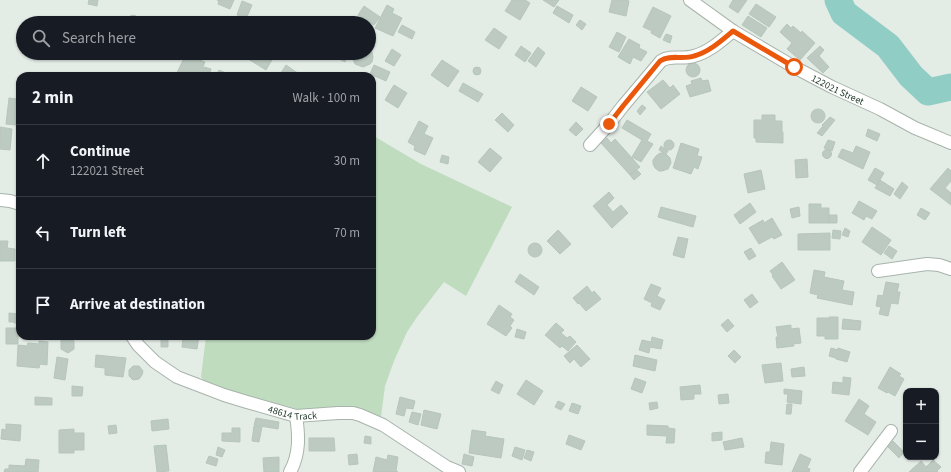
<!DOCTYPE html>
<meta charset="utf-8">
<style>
body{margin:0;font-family:"Source Sans 3",sans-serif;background:#242831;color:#f1f3f6}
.controls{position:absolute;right:12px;bottom:12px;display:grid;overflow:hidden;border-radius:8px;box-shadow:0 1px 3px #0004}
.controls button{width:36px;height:36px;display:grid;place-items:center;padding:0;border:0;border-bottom:1px solid #363941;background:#171b24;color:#f1f3f6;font:20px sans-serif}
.stop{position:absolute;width:12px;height:12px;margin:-9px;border:3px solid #ea580c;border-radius:50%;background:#fff}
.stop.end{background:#ea580c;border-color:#fff;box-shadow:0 1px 4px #0008}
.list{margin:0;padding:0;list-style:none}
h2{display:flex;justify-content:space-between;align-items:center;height:52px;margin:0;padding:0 16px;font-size:17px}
h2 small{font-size:13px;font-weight:400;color:#9ea1a6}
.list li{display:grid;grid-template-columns:26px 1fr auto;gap:12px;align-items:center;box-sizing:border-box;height:72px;padding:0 16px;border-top:1px solid #363941}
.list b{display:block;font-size:15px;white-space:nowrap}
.list p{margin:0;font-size:13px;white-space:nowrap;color:#9ea1a6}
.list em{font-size:13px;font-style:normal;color:#9ea1a6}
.icon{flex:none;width:22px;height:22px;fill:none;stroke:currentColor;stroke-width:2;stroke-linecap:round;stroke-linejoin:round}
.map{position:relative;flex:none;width:951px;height:472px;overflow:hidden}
.search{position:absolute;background:#171b24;box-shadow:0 1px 3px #0004;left:16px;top:16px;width:360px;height:44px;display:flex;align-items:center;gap:10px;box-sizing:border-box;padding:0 14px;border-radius:22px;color:#9ea1a6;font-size:15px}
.panel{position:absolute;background:#171b24;box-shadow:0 1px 3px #0004;left:16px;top:72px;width:360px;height:268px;border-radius:12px}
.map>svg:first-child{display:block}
.green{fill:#bfdcbf}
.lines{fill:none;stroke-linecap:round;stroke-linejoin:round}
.river{stroke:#90cdc5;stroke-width:27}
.building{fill:#bccac1;stroke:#b7c6bb}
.minor-casing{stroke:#a7b4ab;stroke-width:14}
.minor{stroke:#fff;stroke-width:12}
.route{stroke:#ea580c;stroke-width:5}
.labels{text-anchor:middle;stroke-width:3;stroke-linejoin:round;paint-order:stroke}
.street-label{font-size:10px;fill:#253d2f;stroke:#f4f9f5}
</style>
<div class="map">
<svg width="951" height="472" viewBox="0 0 951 472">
<rect width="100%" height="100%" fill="#e4ece6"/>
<!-- green -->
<path class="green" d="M372 135 421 164 512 207 466 296 444 282 417 317 407 332 394 361 385 386 381 417 372 414 318 409H297L290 407 222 389 206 383 201 377 206 336H372Z"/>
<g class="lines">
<!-- river -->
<path class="river" d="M838 0 844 13 888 46 911 76 928 92 951 87"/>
</g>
<!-- building -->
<path class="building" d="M89 0H98L97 6 88 4Z
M217 0H234L230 9 218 4 219 1Z
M512 0H525L530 3 520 20 505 11Z
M543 0H559L554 7Z
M612 0H625L629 1 626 16 609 12Z
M733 0H747L738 13 729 7Z
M242 1 252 5 246 19 237 15Z
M756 4 776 17 769 27 749 14Z
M387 5 394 9 392 13 402 18 393 36 375 28Z
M364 6 380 17 374 25 358 15Z
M557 6 573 15 569 23 553 13Z
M653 7 671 16 660 38 651 33 652 31 643 27Z
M133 15 136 16 138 18V23H127L128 18 130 16Z
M748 16 767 28 761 37 742 25Z
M580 20 586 24 582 30 576 25Z
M787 24 791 28 793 26 801 33 802 31 815 43 800 60 787 49 792 43 780 32Z
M402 25 415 32 412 39 398 32Z
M494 28 507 37 499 49 485 40Z
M617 32 626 37 619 52 609 47Z
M666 34 672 36 670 43 663 40Z
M629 39 640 45 639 48 647 52 641 61 633 57 630 64 618 57Z
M521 46 531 53 525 62 515 55Z
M820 46 824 50 819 56 829 67 823 73 807 58Z
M538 47 545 53 536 67 528 61Z
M369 49 372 52 373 57 372 62 370 64 363 67 355 64 353 59 354 53H369Z
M392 49 401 55 394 66 385 61Z
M248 53H276L266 70 245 57Z
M327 53H349L345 62Z
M184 58 192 61 193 58 205 62 199 76 176 75Z
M442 60 459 71 448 87 431 75Z
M686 70a7 7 0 1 1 14 0a7 7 0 1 1-14 0Z
M286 65 299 74 298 76H284L281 73Z
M374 65 390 72 386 81 370 74Z
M473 71a4 4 0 1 1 8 0a4 4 0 1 1-8 0Z
M204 67 211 69 209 76 201 74Z
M219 70 228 74V76H216Z
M701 78 702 81 708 80 711 91 690 97 686 86 692 84 691 81Z
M663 80 670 88 673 85 680 94 661 109 647 92Z
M463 83 483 94 478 102 459 91Z
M394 85 407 93 398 108 385 100Z
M581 87 597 97 588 111 572 101Z
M9 98 18 99 16 125 6 124Z
M642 105 646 108 640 115 637 111Z
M811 116a7 7 0 1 1 14 0a7 7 0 1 1-14 0Z
M502 113 514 125 508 132 495 120Z
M762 115H775V121H782V132H783V143L756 142V138H754V120H762Z
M830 117 835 120 822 136 817 133 823 126 822 125Z
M627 120 651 134 647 141 653 144 641 162 632 157 642 140 622 128Z
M419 121 428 126 424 134 433 138 425 155 414 150 415 146 408 142Z
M576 122 583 129 576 136 569 130Z
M0 127 12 129 10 150 0 149Z
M868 129 880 134 877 141 866 136Z
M607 138 611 143 615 139 640 167 630 175 601 143Z
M664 145a5 5 0 1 1 10 0a5 5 0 1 1-10 0Z
M828 140 835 142 832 151 824 148Z
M681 143 699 149 697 156 702 157 698 169 694 167 691 174 673 168Z
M661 146 668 151 666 154 670 158 671 163 668 169 662 171H659L655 168 653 164V160L656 156 660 153H664L659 150Z
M856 146 870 152 863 169 838 157 842 149 853 153Z
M490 148 502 158 490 172 478 162Z
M822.5 154a4.5 4.5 0 1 1 9 0a4.5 4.5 0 1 1-9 0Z
M442 155 449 157 448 164 440 162Z
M807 159 808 177 796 178 795 160Z
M875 168 884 173 877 185 868 180Z
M948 168 951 171V181L945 188 951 193V205L930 189Z
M637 170 641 174 634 180 630 175Z
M761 170 765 189 748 193 744 174Z
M880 180 894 189 890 196 875 188Z
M902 182 908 187 900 199 894 194Z
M609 192 614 198 607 205 613 212 621 205 628 213 612 228 593 206Z
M859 201 877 211 872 219 866 216 864 220 852 213Z
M750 203 756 212 740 224 734 215Z
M809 204H821V208H829V223H809Z
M661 207 696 216 693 227 658 217Z
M799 207 800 216 792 218 790 209Z
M921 208 930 213 925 220 917 215Z
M829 215H837V223H829Z
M772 218 782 235 774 239 772 237 759 244 749 228 763 220 764 223Z
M872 227 891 240 881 255 862 242Z
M845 228 850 231 848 237 842 235Z
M558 230 571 244 560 254 547 241Z
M833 230 841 231 840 239 832 238Z
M830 233V250H798V234Z
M678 237 688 239 684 258 673 255Z
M0 241H8L7 248 15 249V261H0Z
M528 250a7 7 0 1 1 14 0a7 7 0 1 1-14 0Z
M889 246 897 251 892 259 884 253Z
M751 248 756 256 749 260 744 252Z
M782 262 795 280 781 289 772 276 773 275 770 271Z
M814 270 825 272 824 277 844 281 842 290 854 292 852 305 817 298 818 295 810 293Z
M520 274 539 287 534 295 515 282Z
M886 282 899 284 897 292H900L898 304 891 303 888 316 879 314 881 307 876 306 878 295 883 296Z
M651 284 661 288 657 296 665 300 660 310 651 306 652 303 644 299Z
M587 286 592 293 594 291 601 299 586 311 579 303 578 304 573 298Z
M752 294 758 302 750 308 744 300Z
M499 305 512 314 510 317 514 320 510 326 512 328 506 336 487 324Z
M9 313 20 314V323H14V322H9Z
M829 317H838V339H825V336H817V318H829Z
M728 319 734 326 727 332 721 325Z
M843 319 861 321 860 330 842 329Z
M556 323 564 330 561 333 567 338 570 336 576 342 568 351 562 346 560 348 545 335Z
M791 325V329L799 328 801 343 793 344 794 346 777 348 776 337H778L776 327Z
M6 328H18V344H6Z
M517 329 526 332 524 339 515 337Z
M183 336H199L197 349 182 347Z
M67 337 74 341V349L68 353 61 349V340Z
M652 337 663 340 661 349 650 347 649 353 639 350 642 340 651 342Z
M161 339H168V347H161Z
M39 341 48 342 47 365 40 364 39 368 17 366 18 345 27 346 28 343 39 344Z
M577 345 590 359 581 367 574 359 570 363 564 356Z
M831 348 838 350V348L850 352 847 362 836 359V358L829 356Z
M734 350 741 357 735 363 728 356Z
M96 355 126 358 123 377 105 375V368L95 367Z
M635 355 657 360 655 371 633 366Z
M57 357 68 359 65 380 54 378Z
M781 363 783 381 765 383 762 365Z
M133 366H139L143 371 142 375 139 379 133 380 129 376V370Z
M804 367 805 376 792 377 791 369Z
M890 367 901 374 899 376 904 379 895 396 888 392 887 393 878 388Z
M843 377 851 378 849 395 832 393 833 382 843 383Z
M635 378 646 382 642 393 631 389Z
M526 380 543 391 534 405 517 394Z
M496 381 503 385 499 394 491 390Z
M700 385 701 394H694V399L681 400 680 387Z
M72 386 83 387 82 396H72Z
M784 389 802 391 801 404 787 402 788 394H784Z
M728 394 729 403 719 404 718 395Z
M35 397 52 398V405H35Z
M400 397 415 401 413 409 406 408 404 416 396 414Z
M859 399 869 406 864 414 876 422 868 435 845 421Z
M558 401 565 404 561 410 555 407Z
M657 402 658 408 650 410 649 403Z
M572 403 581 406 578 414 569 411Z
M787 404H792L791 414H786Z
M424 410 441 414 437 429 421 425Z
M412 412 421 414 418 425 409 422Z
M256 418 279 422 278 429 254 425Z
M168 419 169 429 152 431 151 421Z
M6 424 21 425 20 441 1 439 2 429 6 430Z
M116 425 117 433 109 434 108 426Z
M647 425 668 426V428L675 429 674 443H666L667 436 647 435Z
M254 426 262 427 259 442 252 441Z
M232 428H240V442L222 441V433H232Z
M74 429V433H84V450H74V453H59V430Z
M472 430 486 432 485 436 504 439 501 458 469 453Z
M722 432V440L712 441V433Z
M569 435 585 441 581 450 566 444Z
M365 436 371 437V444L364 443Z
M309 438H334L335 451H309Z
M742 438 744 447 725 450 723 442Z
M893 441 904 452 899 458 888 447Z
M771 442 784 444 782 465 765 463 766 452H770Z
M166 445 169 471 157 472 154 446Z
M218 447 225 450 222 457 216 455Z
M515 447 525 450 522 460 512 456Z
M527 450 534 452 531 461 524 458Z
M357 454 358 464 349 465 348 455Z
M464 454 474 457 472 466 462 464Z
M800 454 811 459 807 468 810 469 809 472H792Z
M388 455 398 457 396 471 398 472H373L376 457 387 460Z
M209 456 218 459 216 466 206 463Z
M279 457V472H264L263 458Z
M26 459 39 460 38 472H4L5 469H9V465L25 466Z
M933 460 941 467 937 471 938 472H909L921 461 926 467Z"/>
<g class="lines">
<!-- minor casing -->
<g class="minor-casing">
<g id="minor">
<path id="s1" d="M690 0 733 31 794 67 832 87 880 109 915 128 951 143"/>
<path d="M590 145 609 124 623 106 661 61C671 54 682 60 694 56 709 52 721 41 733 31"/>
<path d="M0 200 10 201 20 204"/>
<path d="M878 271 927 264 939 265 951 269"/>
<path id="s2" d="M132 336 138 345 155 362 177 377 224 395 247 402 296 416 338 413H353L360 415 383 425 447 467 459 472"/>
<path d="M290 472C300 454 299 435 296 416"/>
<path d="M860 472 891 431"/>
</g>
</g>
<!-- minor -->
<use href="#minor" class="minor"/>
</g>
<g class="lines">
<!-- route -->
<path class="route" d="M609 124 623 106 660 61C670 54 683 60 694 56 709 52 721 41 733 31L794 67"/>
</g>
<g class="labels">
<!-- street labels -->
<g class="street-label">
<text dy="4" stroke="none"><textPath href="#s1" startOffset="173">122021 Street</textPath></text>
<text dy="4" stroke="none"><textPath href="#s2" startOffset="183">48614 Track</textPath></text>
</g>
</g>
</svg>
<div class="controls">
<button>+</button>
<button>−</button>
</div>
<div class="stop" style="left:794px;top:67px"></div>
<div class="stop end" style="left:609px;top:124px"></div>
<div class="search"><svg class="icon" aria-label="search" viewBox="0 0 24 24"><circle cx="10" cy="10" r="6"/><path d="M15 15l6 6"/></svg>Search here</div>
<section class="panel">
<h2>2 min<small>Walk · 100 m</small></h2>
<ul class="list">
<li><svg class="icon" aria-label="ahead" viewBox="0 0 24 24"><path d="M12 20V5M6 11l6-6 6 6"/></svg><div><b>Continue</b><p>122021 Street</p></div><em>30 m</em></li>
<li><svg class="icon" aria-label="left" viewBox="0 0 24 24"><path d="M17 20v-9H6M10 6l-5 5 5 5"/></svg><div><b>Turn left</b></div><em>70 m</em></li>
<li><svg class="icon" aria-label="arrive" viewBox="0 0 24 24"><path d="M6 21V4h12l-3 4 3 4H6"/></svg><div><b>Arrive at destination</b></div></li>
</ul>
</section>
</div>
